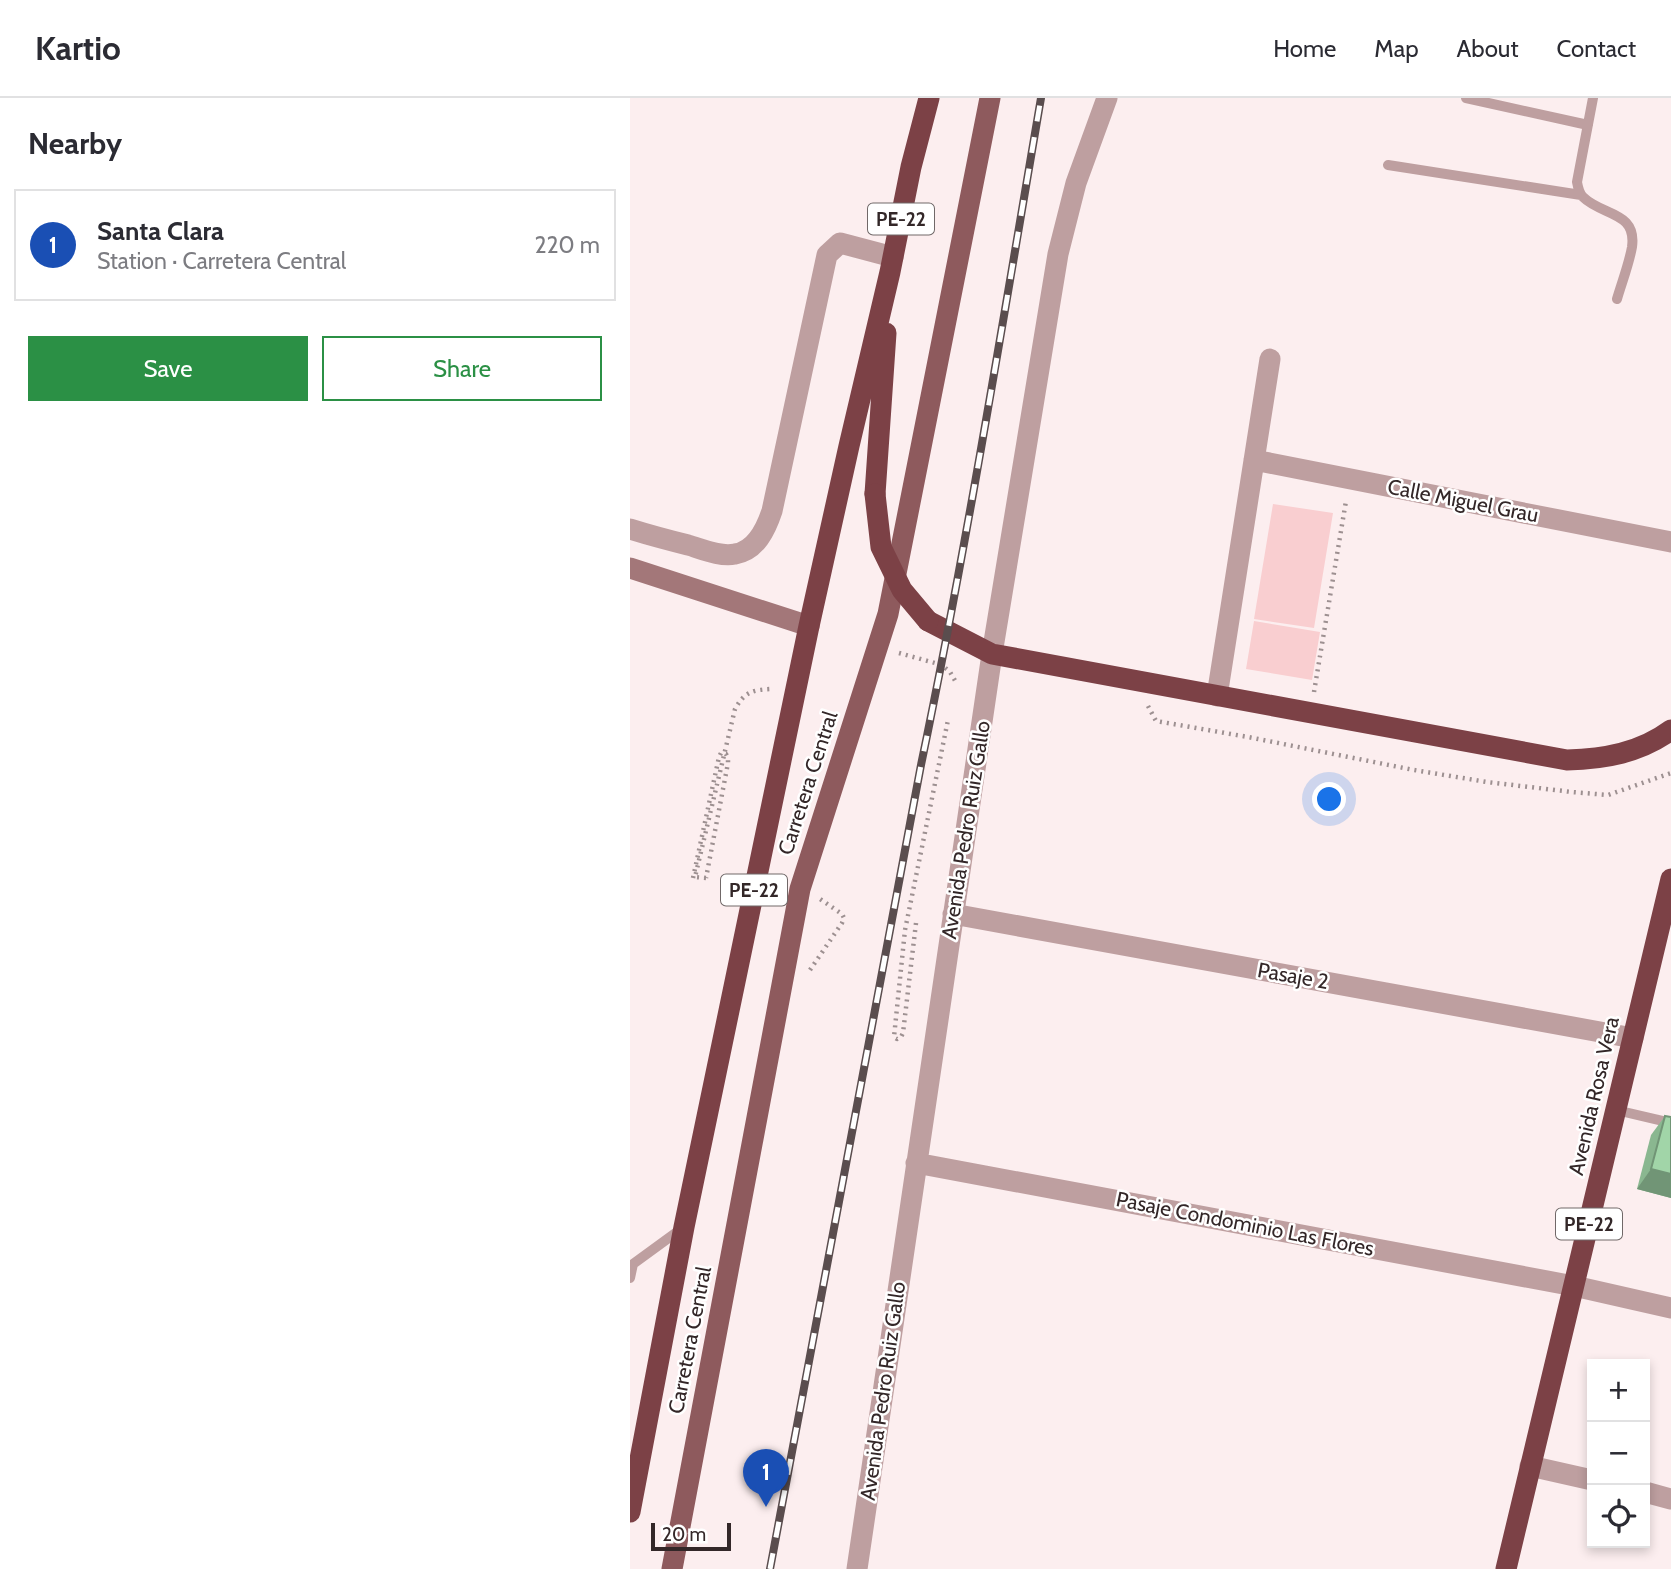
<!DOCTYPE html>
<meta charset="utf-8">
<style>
body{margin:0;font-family:Cabin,sans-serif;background:#f2f2f3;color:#2b2b33}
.controls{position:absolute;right:21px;bottom:21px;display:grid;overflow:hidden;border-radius:0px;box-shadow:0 4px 10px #0003}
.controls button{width:63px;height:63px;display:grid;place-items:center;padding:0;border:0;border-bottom:2px solid #e1e1e2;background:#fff;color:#2b2b33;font:35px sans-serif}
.scale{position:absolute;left:21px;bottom:18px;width:80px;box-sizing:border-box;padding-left:7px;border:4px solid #332728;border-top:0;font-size:19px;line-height:24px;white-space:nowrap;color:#332728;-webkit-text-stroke:5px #fff;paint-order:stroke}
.you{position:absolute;left:700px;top:702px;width:24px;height:24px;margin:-18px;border:5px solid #fff;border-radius:50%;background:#1a73e8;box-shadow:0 0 0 10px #1a73e833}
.badge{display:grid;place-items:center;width:46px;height:46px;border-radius:50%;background:#2b9045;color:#fff;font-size:23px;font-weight:700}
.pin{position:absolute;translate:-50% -58px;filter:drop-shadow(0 2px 4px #0008)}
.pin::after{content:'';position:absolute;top:37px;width:24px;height:21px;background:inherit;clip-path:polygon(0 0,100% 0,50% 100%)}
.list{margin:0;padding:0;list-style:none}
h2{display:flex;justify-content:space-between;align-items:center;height:91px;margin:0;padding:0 28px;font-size:30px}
h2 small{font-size:23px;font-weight:400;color:#7c7c81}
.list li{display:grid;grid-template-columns:46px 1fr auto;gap:21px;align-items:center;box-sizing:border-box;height:112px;margin:0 14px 14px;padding:0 14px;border:2px solid #e1e1e2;border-radius:0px}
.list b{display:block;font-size:26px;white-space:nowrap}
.list p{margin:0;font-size:23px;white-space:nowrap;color:#7c7c81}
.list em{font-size:23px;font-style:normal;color:#7c7c81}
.actions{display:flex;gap:14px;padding:21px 28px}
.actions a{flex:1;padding:16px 0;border:2px solid #2b9045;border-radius:0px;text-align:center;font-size:24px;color:#2b9045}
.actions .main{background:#2b9045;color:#fff}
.icon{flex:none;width:38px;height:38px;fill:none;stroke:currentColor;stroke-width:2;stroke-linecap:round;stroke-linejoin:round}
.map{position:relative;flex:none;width:1041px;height:1471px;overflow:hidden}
header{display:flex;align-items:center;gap:42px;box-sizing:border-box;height:98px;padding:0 35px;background:#fff;border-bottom:2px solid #e1e1e2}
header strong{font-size:33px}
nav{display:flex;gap:38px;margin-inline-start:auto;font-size:24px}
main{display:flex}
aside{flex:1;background:#fff}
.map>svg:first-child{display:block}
.green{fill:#f9ced0}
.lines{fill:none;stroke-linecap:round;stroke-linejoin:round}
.path{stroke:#9d9091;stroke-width:4.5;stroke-dasharray:2 5;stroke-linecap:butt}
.lane{stroke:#be9fa0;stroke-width:10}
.street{stroke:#be9fa0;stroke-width:21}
.secondary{stroke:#a37779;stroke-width:21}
.primary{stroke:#8e5a5d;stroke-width:21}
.highway{stroke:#7c4146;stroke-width:21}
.rail-casing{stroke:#5a4d4e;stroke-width:8}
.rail{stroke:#fff;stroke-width:5;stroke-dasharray:16;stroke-linecap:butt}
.path-bridge{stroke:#9d9091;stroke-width:4.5;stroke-dasharray:2 5;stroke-linecap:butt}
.highway-bridge{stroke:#7c4146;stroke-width:21}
.wall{fill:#8ab790}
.shaded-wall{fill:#719576}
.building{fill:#a1d5a8;stroke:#719576;stroke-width:2}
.labels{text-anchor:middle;stroke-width:5;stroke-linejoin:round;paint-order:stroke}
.shield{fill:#fff;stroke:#706868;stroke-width:2}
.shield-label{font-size:19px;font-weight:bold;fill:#332728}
.street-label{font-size:21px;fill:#332728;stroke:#fff}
</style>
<header>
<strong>Kartio</strong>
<nav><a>Home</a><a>Map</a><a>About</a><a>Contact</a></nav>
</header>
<main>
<aside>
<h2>Nearby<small></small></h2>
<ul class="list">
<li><span class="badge" style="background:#1a4fb4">1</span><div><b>Santa Clara</b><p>Station · Carretera Central</p></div><em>220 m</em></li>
</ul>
<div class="actions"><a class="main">Save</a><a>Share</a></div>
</aside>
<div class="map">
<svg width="1041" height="1471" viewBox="0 0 1041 1471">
<rect width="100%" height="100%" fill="#fceeef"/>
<!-- green -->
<path class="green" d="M643 406 703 415 684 530 624 521Z
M624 523 690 534 682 582 616 571Z"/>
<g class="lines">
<!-- path -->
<path class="path" d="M269 555 312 567 320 574 327 586
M684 594 716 403
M518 608 526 623 618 639 784 672 857 684 942 694 978 697 1041 675
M76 780 65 779 105 611C114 595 121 592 140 591
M286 825 273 935 271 939 267 941 264 939 275 832 318 622
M180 872 212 825 214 820 212 816 190 801"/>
<!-- lane -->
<path class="lane" d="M836 0 958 27
M963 0 947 84C948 90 949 95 953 99 972 118 1007 113 1002 149 999 166 992 184 987 201
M758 67 951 97
M986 1012 1041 1025
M0 1180 3 1166 51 1131"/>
<!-- street -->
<path class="street" d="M624 362 1041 444
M0 431C19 437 38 442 58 447 72 451 90 459 105 456 126 453 136 431 142 413L197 157 210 145 263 159
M587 598 640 261
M323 816 1003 940
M286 1065 944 1188 1041 1210
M900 1368 962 1382
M1015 1394 1041 1401
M227 1471 362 556 428 156 446 85 477 0"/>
<!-- secondary -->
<path class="secondary" d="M0 470 179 528"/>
<!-- primary -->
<path class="primary" d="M42 1471 170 791 258 516 360 0"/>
<!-- highway -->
<path class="highway" d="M245 396 256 235
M298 523 362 556 937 662C974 661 1010 655 1041 632
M0 1414 54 1129 179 528 219 348 260 174 281 69 299 0
M876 1471 1041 781"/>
<!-- rail casing -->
<g class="rail-casing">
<path id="rail" d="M140 1471 291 667C337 446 373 222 411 0"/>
</g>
<!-- rail -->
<use href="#rail" class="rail"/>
<!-- path-bridge -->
<path class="path-bridge" d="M63 780 89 659 91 655 96 656 98 660V665L76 780"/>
<!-- highway-bridge -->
<path class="highway-bridge" d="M245 396 251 449 272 492 298 523"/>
</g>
<!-- wall -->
<path class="wall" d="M1035 1018 1041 1019V1100L1007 1091 1021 1037Z"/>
<!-- shaded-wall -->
<path class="shaded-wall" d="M1021 1071 1041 1076V1100L1007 1091Z"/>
<!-- building -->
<path class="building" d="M1035 1018 1041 1019V1076L1021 1071Z"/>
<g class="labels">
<!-- shield labels -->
<g class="shield">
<rect x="238" y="105.5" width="66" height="31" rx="5"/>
<rect x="91" y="776.5" width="66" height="31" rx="5"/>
<rect x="926" y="1110.5" width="66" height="31" rx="5"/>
</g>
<g class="shield-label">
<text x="271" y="128">PE-22</text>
<text x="124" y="799">PE-22</text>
<text x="959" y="1133">PE-22</text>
</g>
<!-- street labels -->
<g class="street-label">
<text transform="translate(833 403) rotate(11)" y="7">Calle Miguel Grau</text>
<text transform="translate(178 685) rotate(-72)" y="7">Carretera Central</text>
<text transform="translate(336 732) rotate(-81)" y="7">Avenida Pedro Ruiz Gallo</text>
<text transform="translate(663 878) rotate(10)" y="7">Pasaje 2</text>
<text transform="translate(964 998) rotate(-77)" y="7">Avenida Rosa Vera</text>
<text transform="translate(615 1126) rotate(11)" y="7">Pasaje Condominio Las Flores</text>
<text transform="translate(60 1242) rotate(-79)" y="7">Carretera Central</text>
<text transform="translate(253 1293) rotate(-82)" y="7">Avenida Pedro Ruiz Gallo</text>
</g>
</g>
</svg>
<div class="controls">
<button>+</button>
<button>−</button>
<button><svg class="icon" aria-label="locate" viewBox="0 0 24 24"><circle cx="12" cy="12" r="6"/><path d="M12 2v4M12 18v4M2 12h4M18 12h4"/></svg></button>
</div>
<div class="scale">20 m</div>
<div class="you"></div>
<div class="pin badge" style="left:136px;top:1409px;background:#1a4fb4">1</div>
</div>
</main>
